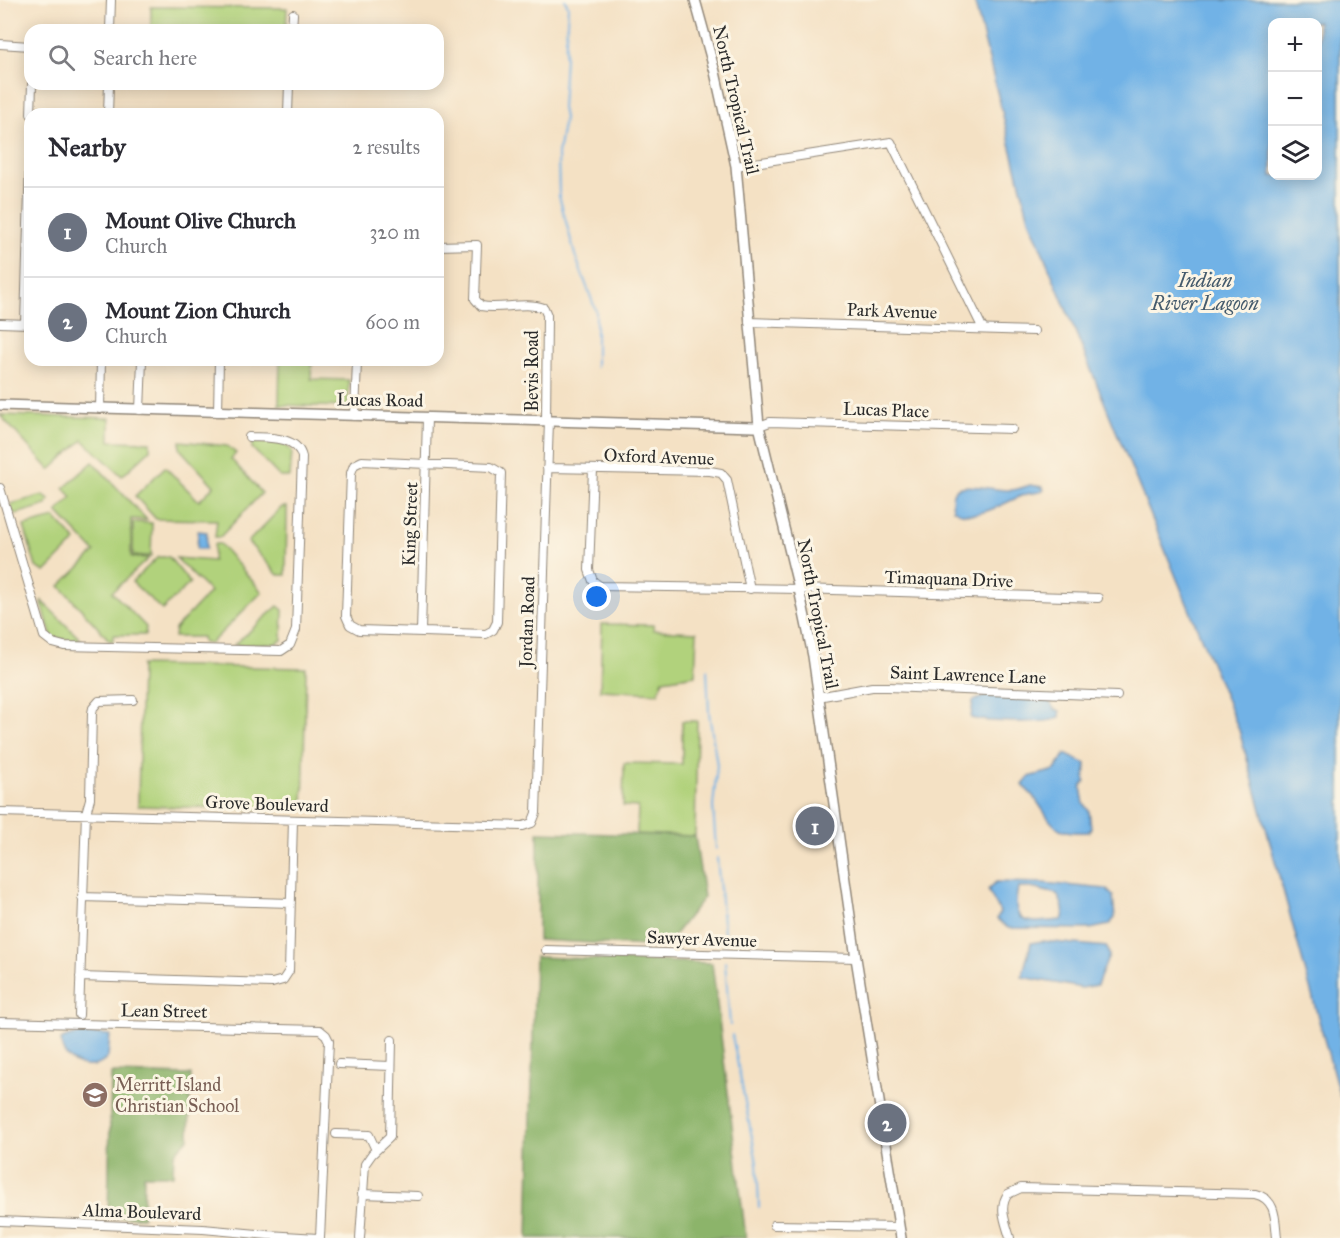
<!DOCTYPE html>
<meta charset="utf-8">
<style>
body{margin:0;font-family:"IM FELL Great Primer",serif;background:#f7f7f7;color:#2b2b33}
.controls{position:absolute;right:18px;top:18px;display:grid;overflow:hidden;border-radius:12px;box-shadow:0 3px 15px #0003}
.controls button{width:54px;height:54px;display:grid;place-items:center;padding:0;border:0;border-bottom:2px solid #e1e1e2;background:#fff;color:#2b2b33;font:30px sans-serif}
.you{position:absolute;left:597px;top:597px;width:21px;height:21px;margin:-15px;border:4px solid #fff;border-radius:50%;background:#1a73e8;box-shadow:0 0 0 9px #1a73e833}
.badge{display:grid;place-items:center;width:39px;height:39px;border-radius:50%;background:#ea580c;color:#fff;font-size:20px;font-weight:700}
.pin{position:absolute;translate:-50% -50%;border:3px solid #fff;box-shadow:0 2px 6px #0006}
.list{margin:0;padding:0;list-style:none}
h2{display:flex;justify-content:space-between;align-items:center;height:78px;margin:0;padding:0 24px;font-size:26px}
h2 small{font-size:20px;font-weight:400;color:#7c7c81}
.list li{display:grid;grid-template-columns:39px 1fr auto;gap:18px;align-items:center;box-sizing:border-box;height:90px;padding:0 24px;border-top:2px solid #e1e1e2}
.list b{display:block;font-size:22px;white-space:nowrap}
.list p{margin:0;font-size:20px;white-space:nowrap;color:#7c7c81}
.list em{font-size:20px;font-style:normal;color:#7c7c81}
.icon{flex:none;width:33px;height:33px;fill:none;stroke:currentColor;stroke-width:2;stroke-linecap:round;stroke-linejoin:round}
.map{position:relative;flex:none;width:1340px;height:1238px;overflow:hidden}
.search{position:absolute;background:#fff;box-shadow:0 3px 15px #0003;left:24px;top:24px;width:420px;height:66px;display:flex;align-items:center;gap:15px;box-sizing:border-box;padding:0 21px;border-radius:18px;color:#7c7c81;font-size:22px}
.panel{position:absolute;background:#fff;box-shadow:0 3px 15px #0003;left:24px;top:108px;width:420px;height:258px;border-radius:18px}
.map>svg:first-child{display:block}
.green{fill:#b1d27b;stroke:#6e7e53;stroke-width:1.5}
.forest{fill:#8cb46b;stroke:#5c704b;stroke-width:1.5}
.water{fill:#71b2e6;stroke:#4e6e88;stroke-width:1.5;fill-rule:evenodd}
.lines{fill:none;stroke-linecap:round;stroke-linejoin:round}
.stream{stroke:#71b2e6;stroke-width:2}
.minor-casing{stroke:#908678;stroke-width:10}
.tertiary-casing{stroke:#908678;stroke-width:12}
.minor{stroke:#fff;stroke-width:8}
.tertiary{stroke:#fff;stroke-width:9}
.labels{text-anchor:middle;stroke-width:6;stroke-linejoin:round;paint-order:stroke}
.street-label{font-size:18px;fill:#2b2b2b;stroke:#fcf5e5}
.education-label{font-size:18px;fill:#785e54;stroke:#fcf5e5;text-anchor:start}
.water-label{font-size:20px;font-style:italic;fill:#445a6c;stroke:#fcf5e5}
</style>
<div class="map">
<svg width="1340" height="1238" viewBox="0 0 1340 1238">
<rect width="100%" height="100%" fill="#fcf5e5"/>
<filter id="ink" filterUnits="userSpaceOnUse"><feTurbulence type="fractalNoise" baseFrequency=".0167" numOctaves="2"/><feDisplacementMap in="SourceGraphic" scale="12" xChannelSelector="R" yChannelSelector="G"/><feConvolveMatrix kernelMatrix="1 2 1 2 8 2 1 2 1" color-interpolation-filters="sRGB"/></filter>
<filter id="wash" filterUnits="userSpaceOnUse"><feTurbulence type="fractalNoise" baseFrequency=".008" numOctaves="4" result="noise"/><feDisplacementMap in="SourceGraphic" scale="24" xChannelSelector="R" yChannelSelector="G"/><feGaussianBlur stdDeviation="1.35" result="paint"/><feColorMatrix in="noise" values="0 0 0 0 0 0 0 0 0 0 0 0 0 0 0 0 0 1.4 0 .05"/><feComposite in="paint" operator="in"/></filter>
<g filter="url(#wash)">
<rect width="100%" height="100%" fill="#f4e1c4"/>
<!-- green -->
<path class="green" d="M151 7 287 8 286 30H151Z
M280 360H312L311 379 349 380 348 407 279 405Z
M0 415 110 418V441L150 442V450L122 476 83 440 50 470Z
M180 441 227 446 236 453 231 459 262 493 220 537H215L217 520 156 519 135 496 165 467 199 501 214 486 180 449Z
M252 441 283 443 292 451 290 477H280L252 448Z
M93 462 147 520 131 519V557L149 558 112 592 146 627 145 635H113V641H110L60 586 95 552 57 512 72 497 64 488Z
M43 495 49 500 47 505 16 514 11 512V504Z
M282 507H287L286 575H278L248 542Z
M55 518 76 541 45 572 36 567 24 526Z
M133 522 152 523 151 556H133Z
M214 544H220L262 592 211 643H203L202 637H174L175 629 210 592 176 558 213 561Z
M158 557H169L190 583 162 610 132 582Z
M41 600 82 641 52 638Z
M278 606 283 610 282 640 275 644 234 645Z
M602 624 653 625 654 630 697 632 695 675 663 680 658 693 600 690Z
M141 665 306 668 303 810 138 806Z
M682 721H697L695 836 637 834 638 807 623 806 624 763 682 764Z"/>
<!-- forest -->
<path class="forest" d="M538 832 695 836 704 897 665 947 538 940Z
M535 957 712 963 746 1238H528Z
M111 1073 191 1075 189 1138 174 1154 173 1175H144L143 1217H108Z"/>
<!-- water -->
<path class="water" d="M974 0H1340V1097L1239 730 1029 219ZM1272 22H1318V176H1272Z
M1030 485 1043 487 1044 490C1038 494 1032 492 1026 494 1004 502 975 524 953 509 952 503 951 495 955 490 962 481 999 491 1011 490 1017 490 1024 487 1030 485Z
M198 531 207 532 206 549H197Z
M986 696 1043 697 1049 700 1054 709 1060 711V717C1049 725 985 722 971 718L973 701Z
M1065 754 1086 764 1085 782 1081 787 1084 804 1089 811 1091 828 1088 832C1052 834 1054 825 1036 800 1032 794 1027 791 1023 785L1029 777 1055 770Z
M996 882 1043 883 1106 889 1113 896 1115 918 1109 925 1090 929 1008 928 997 919 1000 912 988 890ZM1018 888H1031L1057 894C1061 901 1066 913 1062 920 1031 923 1009 928 1018 888Z
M1042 941 1107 947 1109 956 1097 985 1082 988 1022 977 1031 943Z
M101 1034 110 1035 108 1057C95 1075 61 1065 61 1040 73 1033 87 1034 101 1034Z"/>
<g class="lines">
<!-- stream -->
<path class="stream" d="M565 0 568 6 562 108 564 118 558 154 559 196 575 255 596 311V367
M707 670 709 713 717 765 713 807 716 849
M717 858 725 944
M725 962 730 1025
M732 1035 757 1163 759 1207"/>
</g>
</g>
<g filter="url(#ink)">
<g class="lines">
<!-- minor casing -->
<g class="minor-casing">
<path id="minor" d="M110 30 111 0
M292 30 293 14
M0 44 30 46
M31 114 32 84
M108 114 109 84
M288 114 289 84
M736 166 891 142 983 329
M438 246 477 245 475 299 481 306C501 310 524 301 544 308L547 315 546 421
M749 322 1034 331
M0 323 28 324
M25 323 30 160
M100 409 101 360
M140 410 142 360
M218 412 219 360
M355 416 357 360
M759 426 770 422 1012 429
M362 461 491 467 501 473 497 622 493 630 486 634 359 630 350 625 346 616 351 473 354 465Z
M547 468 710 471 721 473 727 480 750 589
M593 469 589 570 593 581 600 586 799 589 1098 598
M0 488 44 636 53 643 64 646 281 651 290 645 296 630 302 457C297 435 267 438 249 437
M421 632 427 418
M818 697 872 687H888L1117 696
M0 812 523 826 532 823 536 813 549 421
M82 897 291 903
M546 950 856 958
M80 977 272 983 283 980 289 971 293 820
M79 1015 86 813 90 799 92 713 93 708 99 701 133 700
M0 1022 320 1030 326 1035 329 1041 320 1238
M339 1064 391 1066
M336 1134 369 1135 376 1150
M362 1194 418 1196
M0 1221 203 1229 268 1235 318 1238
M774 1225 899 1227
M360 1238 365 1164 372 1154 390 1137 392 1040
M1010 1238C1006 1223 998 1207 1008 1194L1021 1188 1255 1194C1277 1199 1275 1220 1277 1238"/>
</g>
<!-- tertiary casing -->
<g class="tertiary-casing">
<path id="tertiary" d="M695 0 715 72 736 166 759 426 799 589 813 656 856 958 901 1238
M0 405 754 427 759 426"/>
</g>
<!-- minor -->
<use href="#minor" class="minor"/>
<!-- tertiary -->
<use href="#tertiary" class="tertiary"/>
</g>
</g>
<!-- icons -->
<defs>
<g id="school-disc" transform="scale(1.35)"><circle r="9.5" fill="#8d6e63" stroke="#fcf5e5"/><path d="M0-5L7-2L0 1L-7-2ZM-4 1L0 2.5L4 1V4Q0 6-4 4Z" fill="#fff"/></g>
</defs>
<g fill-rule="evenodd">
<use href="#school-disc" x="95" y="1095"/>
</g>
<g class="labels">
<!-- street labels -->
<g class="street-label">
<text transform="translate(736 100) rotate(77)" y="6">North Tropical Trail</text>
<text transform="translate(892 311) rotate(2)" y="6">Park Avenue</text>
<text transform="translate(532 371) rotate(-90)" y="6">Bevis Road</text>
<text transform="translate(380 400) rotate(1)" y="6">Lucas Road</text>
<text transform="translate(886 410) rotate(2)" y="6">Lucas Place</text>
<text transform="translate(659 457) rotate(2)" y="6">Oxford Avenue</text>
<text transform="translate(410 524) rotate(-88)" y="6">King Street</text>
<text transform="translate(949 579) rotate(2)" y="6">Timaquana Drive</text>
<text transform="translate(818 614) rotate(79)" y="6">North Tropical Trail</text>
<text transform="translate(527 622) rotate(-88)" y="6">Jordan Road</text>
<text transform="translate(968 675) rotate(2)" y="6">Saint Lawrence Lane</text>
<text transform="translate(267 804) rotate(2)" y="6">Grove Boulevard</text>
<text transform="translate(702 939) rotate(2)" y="6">Sawyer Avenue</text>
<text transform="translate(164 1011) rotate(1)" y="6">Lean Street</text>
<text transform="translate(142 1212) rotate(2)" y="6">Alma Boulevard</text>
</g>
<!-- education labels -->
<g class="education-label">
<text x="115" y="1091">Merritt Island<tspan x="115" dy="21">Christian School</tspan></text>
</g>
<!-- water labels -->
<g class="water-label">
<text x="1205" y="287">Indian<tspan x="1205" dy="23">River Lagoon</tspan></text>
</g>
</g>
</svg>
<div class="controls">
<button>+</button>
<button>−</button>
<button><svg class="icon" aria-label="layers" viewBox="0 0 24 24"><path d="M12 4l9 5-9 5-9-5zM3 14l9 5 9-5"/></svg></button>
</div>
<div class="you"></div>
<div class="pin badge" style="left:815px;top:826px;background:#6b7280">1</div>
<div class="pin badge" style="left:887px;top:1123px;background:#6b7280">2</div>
<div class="search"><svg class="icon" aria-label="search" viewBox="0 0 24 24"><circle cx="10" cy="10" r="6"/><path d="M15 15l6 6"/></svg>Search here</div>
<section class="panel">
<h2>Nearby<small>2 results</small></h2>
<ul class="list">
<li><span class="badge" style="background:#6b7280">1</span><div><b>Mount Olive Church</b><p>Church</p></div><em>320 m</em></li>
<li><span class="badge" style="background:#6b7280">2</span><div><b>Mount Zion Church</b><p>Church</p></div><em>600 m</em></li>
</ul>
</section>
</div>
